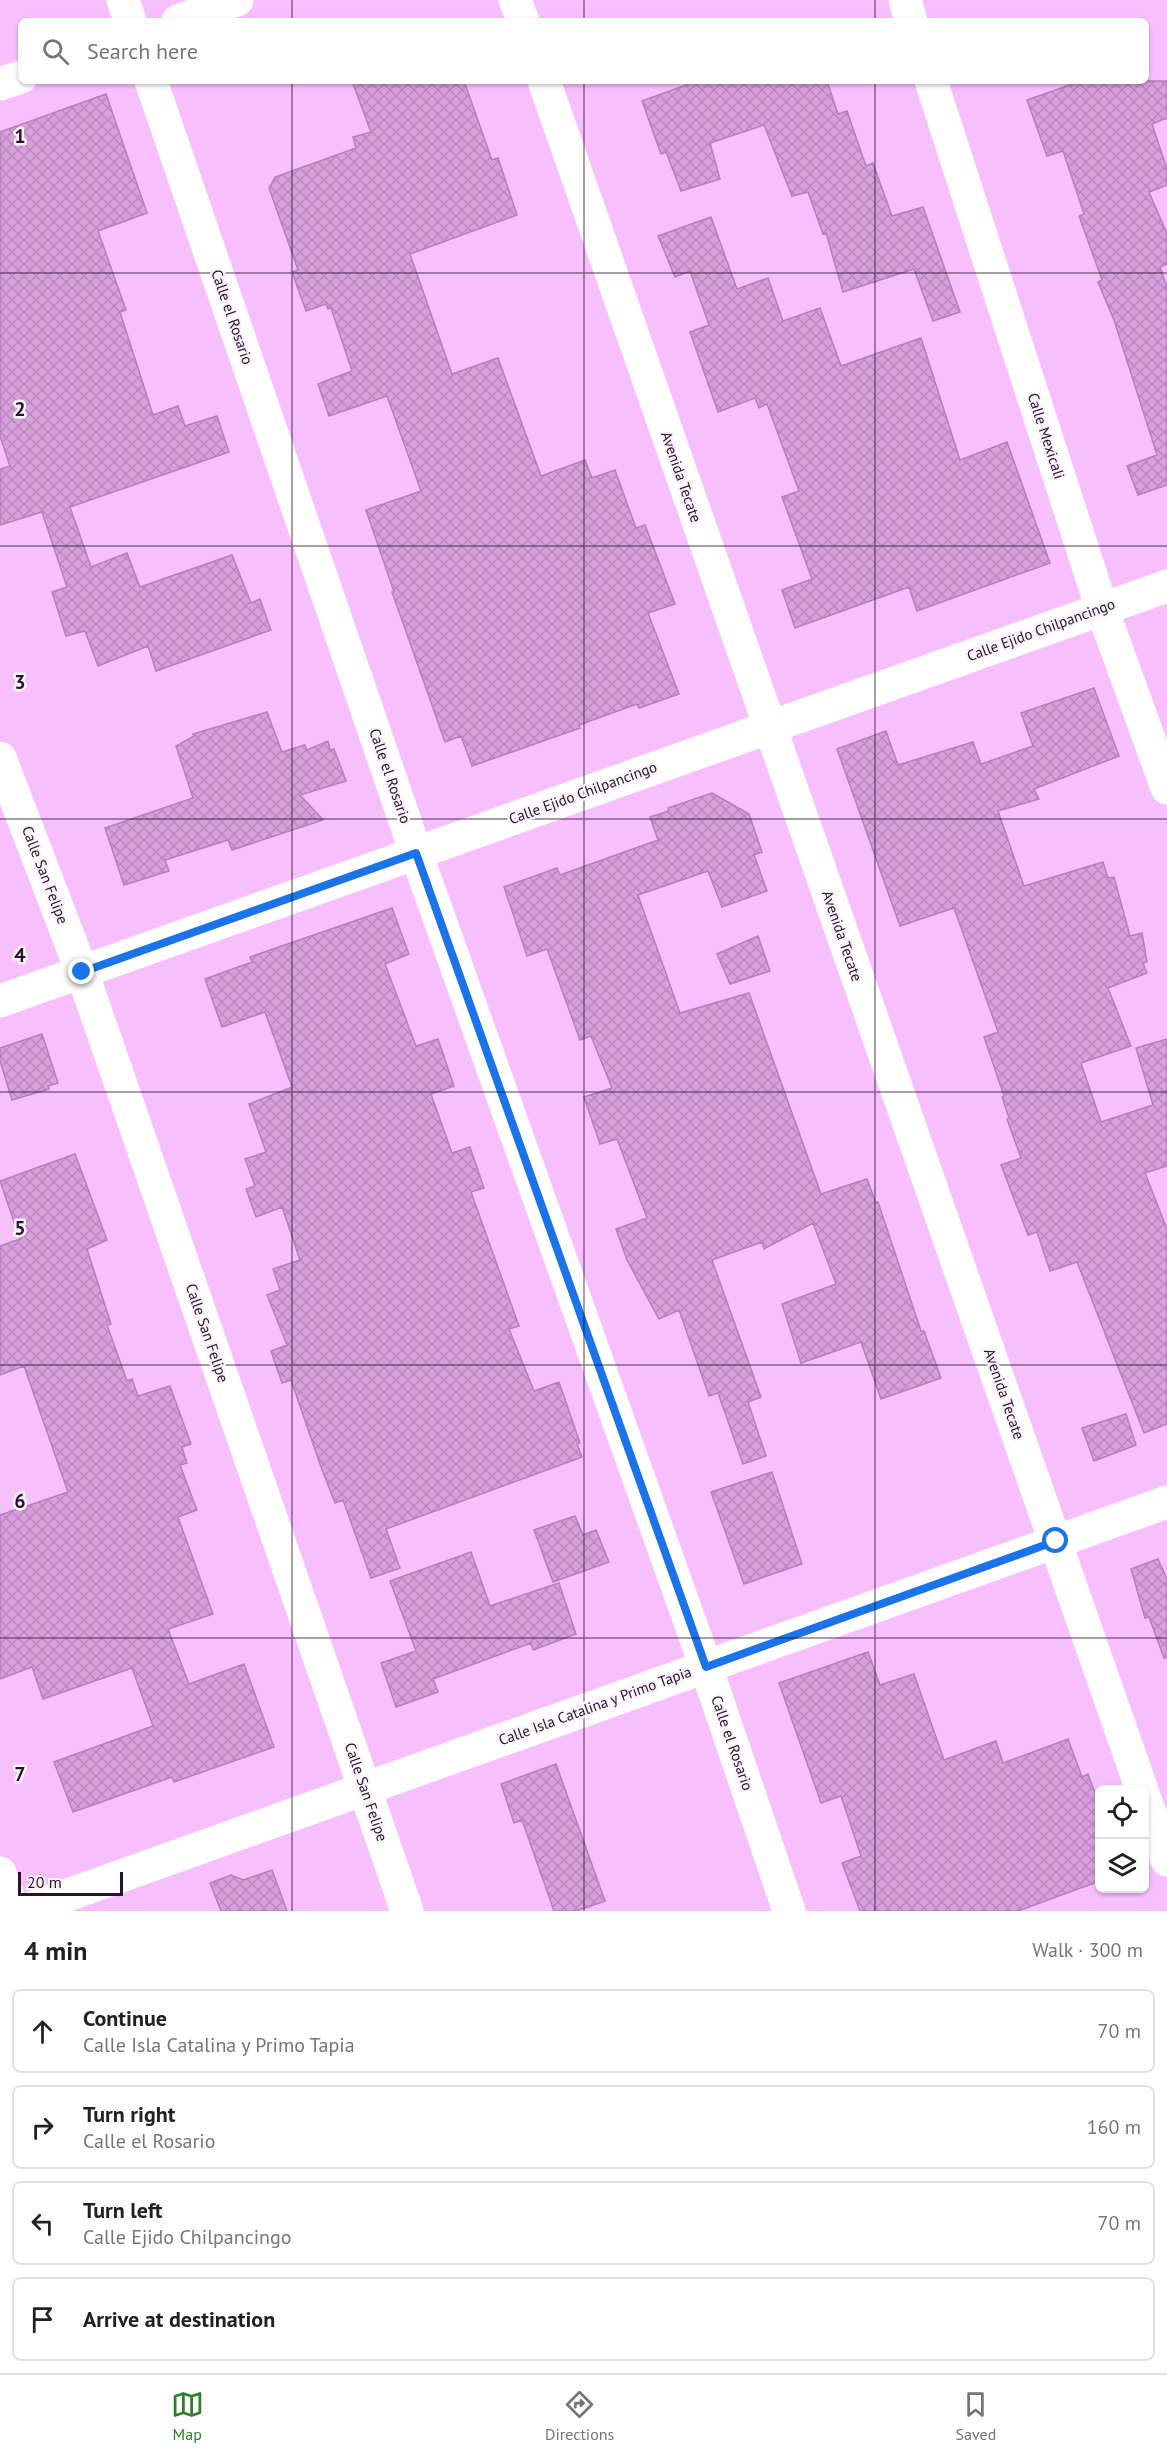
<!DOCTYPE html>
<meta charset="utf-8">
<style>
body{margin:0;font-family:"PT Sans",sans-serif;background:#f2f2f2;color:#202124}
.controls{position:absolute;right:18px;bottom:18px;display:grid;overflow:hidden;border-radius:9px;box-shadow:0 2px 4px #0004}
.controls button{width:54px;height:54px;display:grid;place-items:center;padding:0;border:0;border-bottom:2px solid #e0e0e0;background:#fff;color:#202124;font:30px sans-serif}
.scale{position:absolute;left:18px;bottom:15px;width:105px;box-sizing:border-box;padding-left:6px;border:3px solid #28132a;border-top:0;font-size:16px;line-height:21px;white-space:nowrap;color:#28132a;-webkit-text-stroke:4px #fbf5fb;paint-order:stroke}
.stop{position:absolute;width:18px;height:18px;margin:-14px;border:4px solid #1a73e8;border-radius:50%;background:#fff}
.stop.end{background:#1a73e8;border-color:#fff;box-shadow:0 2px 6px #0008}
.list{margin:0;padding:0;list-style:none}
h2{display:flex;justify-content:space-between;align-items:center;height:78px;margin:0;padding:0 24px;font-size:26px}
h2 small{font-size:20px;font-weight:400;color:#757577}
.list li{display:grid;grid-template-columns:39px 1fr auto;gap:18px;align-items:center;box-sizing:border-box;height:84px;margin:0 12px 12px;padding:0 12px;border:2px solid #e0e0e0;border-radius:9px}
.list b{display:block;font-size:22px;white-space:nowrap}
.list p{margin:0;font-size:20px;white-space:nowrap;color:#757577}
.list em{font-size:20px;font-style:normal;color:#757577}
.icon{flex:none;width:33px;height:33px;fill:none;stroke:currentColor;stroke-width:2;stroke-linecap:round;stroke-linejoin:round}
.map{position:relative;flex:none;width:1167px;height:1911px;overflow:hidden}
.search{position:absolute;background:#fff;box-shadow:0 2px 4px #0004;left:18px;right:18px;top:18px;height:66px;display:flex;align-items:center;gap:15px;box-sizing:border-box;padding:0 21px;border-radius:9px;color:#757577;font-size:22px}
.sheet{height:462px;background:#fff}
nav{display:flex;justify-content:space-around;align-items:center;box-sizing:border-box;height:84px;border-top:2px solid #e0e0e0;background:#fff;font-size:16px;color:#757577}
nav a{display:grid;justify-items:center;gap:3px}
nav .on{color:#2c802d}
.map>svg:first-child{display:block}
.building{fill:url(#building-cross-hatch);stroke:#b57fba;stroke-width:1.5}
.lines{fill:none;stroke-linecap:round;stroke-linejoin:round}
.street{stroke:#fff;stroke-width:33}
.secondary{stroke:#fff;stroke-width:33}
.route{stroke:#1a73e8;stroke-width:8}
.grid{fill:none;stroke:#28132a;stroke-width:1.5;stroke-opacity:0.55}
.labels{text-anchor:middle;stroke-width:5;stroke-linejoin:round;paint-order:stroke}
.street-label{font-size:15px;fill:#28132a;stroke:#fbf5fb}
.grid-label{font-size:20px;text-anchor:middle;font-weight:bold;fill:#28132a;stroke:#fbf5fb;stroke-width:5;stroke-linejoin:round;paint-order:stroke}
</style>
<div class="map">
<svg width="1167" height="1911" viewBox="0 0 1167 1911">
<defs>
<pattern id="building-cross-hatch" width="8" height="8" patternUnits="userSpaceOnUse" patternTransform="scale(1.5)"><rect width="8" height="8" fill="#d79fdc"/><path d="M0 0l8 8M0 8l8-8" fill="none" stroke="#b988bd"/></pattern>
</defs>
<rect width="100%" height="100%" fill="#f8bffe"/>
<!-- building -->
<path class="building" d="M352 81H464L492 160 498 158 517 215 410 254 452 374 498 358 541 476 585 460 592 478 615 470 636 528 645 525 675 604 648 613 679 694 639 708 637 704 579 725 580 728 472 766 461 736 445 742 392 592H394L366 510 421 491 387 396 329 416 318 384 352 371 331 308 328 309 326 304 306 311 292 272 298 270 269 188 275 177 356 148 353 137 371 132Z
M697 81H827L838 114 847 111 866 166 873 163 892 216 923 207 960 312 933 321 914 269 843 292 826 233 823 234 808 192 792 196 764 125 710 143 720 179 681 191 666 152 661 154 642 101Z
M1081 81H1167V118L1152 124 1167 169V185L1149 192 1167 234V264L1160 267 1167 287V485L1138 495 1127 466 1157 455 1114 320 1098 282 1102 280 1079 216 1084 214 1063 151 1047 156 1027 100Z
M106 94 147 213 98 231 126 310 120 312 153 415 178 406 185 426 217 416 229 452 70 507 91 567 127 553 140 587 232 555 251 603 260 599 271 630 156 671 148 646 98 666 85 631 66 636 52 592 67 587 42 512 0 525V469L10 466 0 436V132Z
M711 217 737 289 768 278 783 321 820 308 841 366 921 338 960 460 1007 442 1050 563 917 611 909 587 795 628 782 590 812 579 782 497 799 491 767 404 759 408 755 398 718 412 690 332 709 325 690 271 675 277 658 236Z
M1094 688 1119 756 1034 789 1039 799 998 811 1024 886 1103 862 1108 878 1114 877 1130 936 1142 933 1147 962 1143 963 1147 973 1108 988 1131 1046 1081 1063 1101 1122 1153 1105 1136 1048 1167 1039V1166L1145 1173 1167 1229V1424L1144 1433 1077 1262 1050 1271 1037 1232 1028 1235 1001 1165 1021 1158 1007 1119 1009 1118 1002 1097 1004 1096 984 1037 998 1032 954 908 900 926 837 749 886 731 898 765 973 742 981 764 1033 746 1021 713Z
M267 712 282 752 305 745 307 750 328 741 330 750 334 749 346 781 300 795 323 820 232 850 228 840 165 860 169 871 124 885 105 828 193 798 176 746 194 736 193 734Z
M712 793 749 814 762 852 754 855 767 891 722 907 708 871 638 895 680 1013 749 993 821 1194 867 1179 876 1203 878 1202 921 1331H924L941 1378 881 1399 861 1342 801 1363 782 1304 836 1284 813 1223 764 1249 762 1242 712 1260 761 1397 748 1402 766 1456 743 1464 718 1393 709 1396 679 1310 659 1319 627 1260 616 1229 647 1218 617 1139 600 1144 584 1097 612 1088 591 1036 580 1040 547 949 527 956 504 887 557 868 560 875 658 840 650 817 669 811 668 808Z
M392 908 409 954 385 964 416 1046 438 1039 454 1086 431 1094 452 1153 470 1147 484 1188 471 1192 519 1326 509 1329 534 1391 559 1382 580 1443 577 1444 582 1457 386 1529 400 1568 371 1578 343 1500 335 1503 321 1467 291 1380 282 1383 271 1351 287 1345 267 1295 280 1290 273 1269 300 1260 282 1207 256 1217 246 1189 255 1186 245 1159 266 1152 249 1104 292 1087 265 1012 222 1027 205 979 252 962 250 957Z
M758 936 770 971 730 984 717 954Z
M42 1034 58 1083 48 1086 49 1089 12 1100 0 1061V1048Z
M75 1154 107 1240 87 1249 111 1324 107 1325 127 1381 132 1379 138 1396 170 1386 191 1444 182 1447 187 1463 180 1465 197 1510 178 1517 213 1614 168 1629 189 1684 244 1664 274 1747 174 1782 172 1777 73 1812 54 1762 153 1726 132 1668 43 1699 32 1667 0 1679V1515L68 1492 24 1366 0 1375V1246L20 1239 0 1181Z
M1126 1414 1136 1445 1094 1461 1082 1428Z
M772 1472 802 1564 744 1584 711 1492Z
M575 1516 583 1535 596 1530 609 1562 553 1582 534 1530Z
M471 1552 490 1606 559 1583 576 1634 533 1650 531 1643 433 1679 438 1692 396 1707 381 1663 416 1651 390 1581Z
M1158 1559 1167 1579V1658H1164L1149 1617 1145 1618 1131 1569Z
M868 1652 880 1685 914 1674 944 1760 996 1741 1003 1763 1068 1739 1082 1777 1088 1774 1100 1807V1881L1018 1911H860L842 1863 861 1856 841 1796 821 1803 779 1683Z
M556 1764 605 1901 576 1911H554L522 1820 514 1823 501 1784Z
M272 1870 287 1911H221L210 1883 231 1875 243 1880Z"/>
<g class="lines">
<!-- street -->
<path class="street" d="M123 0 130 21
M515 0 523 21
M151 81 416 853 706 1667 789 1911
M544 81 1142 1790
M0 758 82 972 407 1911
M1144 1796 1167 1860
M0 1873 13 1911
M23 1911 1167 1502"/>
<!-- secondary -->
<path class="secondary" d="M905 0 911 21
M178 21 237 0
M931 81 1102 609 1167 788
M0 84 21 77
M0 1001 1167 586"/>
</g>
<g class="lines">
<!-- route -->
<path class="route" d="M82 972 416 853 706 1667 1056 1541"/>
</g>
<!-- grid -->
<path class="grid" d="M292 0V21M584 0V21M875 0V21M292 81V1911M584 81V1911M875 81V1911M0 273H1167M0 546H1167M0 819H1167M0 1092H1167M0 1365H1167M0 1638H1167"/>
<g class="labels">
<!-- street labels -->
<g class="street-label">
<text transform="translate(232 317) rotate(71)" y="5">Calle el Rosario</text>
<text transform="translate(1046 436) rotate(72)" y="5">Calle Mexicali</text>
<text transform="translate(681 477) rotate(71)" y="5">Avenida Tecate</text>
<text transform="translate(1041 630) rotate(-20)" y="5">Calle Ejido Chilpancingo</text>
<text transform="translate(390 776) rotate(71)" y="5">Calle el Rosario</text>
<text transform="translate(583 793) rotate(-20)" y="5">Calle Ejido Chilpancingo</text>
<text transform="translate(45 875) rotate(69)" y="5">Calle San Felipe</text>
<text transform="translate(842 936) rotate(71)" y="5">Avenida Tecate</text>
<text transform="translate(207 1333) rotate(71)" y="5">Calle San Felipe</text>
<text transform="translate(1004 1394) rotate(71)" y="5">Avenida Tecate</text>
<text transform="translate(595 1706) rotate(-20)" y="5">Calle Isla Catalina y Primo Tapia</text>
<text transform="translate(732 1743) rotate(71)" y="5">Calle el Rosario</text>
<text transform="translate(366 1792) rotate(71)" y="5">Calle San Felipe</text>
</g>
</g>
<g class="grid-label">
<text x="20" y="143">1</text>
<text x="20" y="416">2</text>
<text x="20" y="689">3</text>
<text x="20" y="962">4</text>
<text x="20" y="1235">5</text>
<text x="20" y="1508">6</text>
<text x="20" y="1781">7</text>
</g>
</svg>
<div class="controls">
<button><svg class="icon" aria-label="locate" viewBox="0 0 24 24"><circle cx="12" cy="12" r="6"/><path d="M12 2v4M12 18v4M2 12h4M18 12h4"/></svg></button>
<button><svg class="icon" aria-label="layers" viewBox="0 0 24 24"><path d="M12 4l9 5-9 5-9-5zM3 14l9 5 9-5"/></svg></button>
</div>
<div class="scale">20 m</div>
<div class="stop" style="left:1056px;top:1541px"></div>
<div class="stop end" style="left:82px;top:972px"></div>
<div class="search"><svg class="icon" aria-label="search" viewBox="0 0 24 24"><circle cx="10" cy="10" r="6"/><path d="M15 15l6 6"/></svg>Search here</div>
</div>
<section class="sheet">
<h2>4 min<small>Walk · 300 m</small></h2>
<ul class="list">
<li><svg class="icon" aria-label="ahead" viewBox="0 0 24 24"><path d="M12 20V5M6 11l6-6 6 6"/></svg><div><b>Continue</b><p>Calle Isla Catalina y Primo Tapia</p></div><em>70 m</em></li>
<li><svg class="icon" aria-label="right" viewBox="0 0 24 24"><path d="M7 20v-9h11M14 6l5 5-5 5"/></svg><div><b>Turn right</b><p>Calle el Rosario</p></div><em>160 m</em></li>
<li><svg class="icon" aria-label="left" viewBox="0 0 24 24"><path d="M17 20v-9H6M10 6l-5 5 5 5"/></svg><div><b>Turn left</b><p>Calle Ejido Chilpancingo</p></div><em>70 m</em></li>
<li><svg class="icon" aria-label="arrive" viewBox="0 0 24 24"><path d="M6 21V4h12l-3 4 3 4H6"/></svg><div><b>Arrive at destination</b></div></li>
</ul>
</section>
<nav>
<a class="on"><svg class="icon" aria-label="map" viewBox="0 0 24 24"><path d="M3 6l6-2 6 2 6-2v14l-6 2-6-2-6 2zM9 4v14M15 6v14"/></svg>Map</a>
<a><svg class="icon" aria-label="directions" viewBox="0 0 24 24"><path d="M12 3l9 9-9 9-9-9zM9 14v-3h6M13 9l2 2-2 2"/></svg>Directions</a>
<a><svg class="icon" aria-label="saved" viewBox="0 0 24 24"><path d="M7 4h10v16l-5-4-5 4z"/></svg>Saved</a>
</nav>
